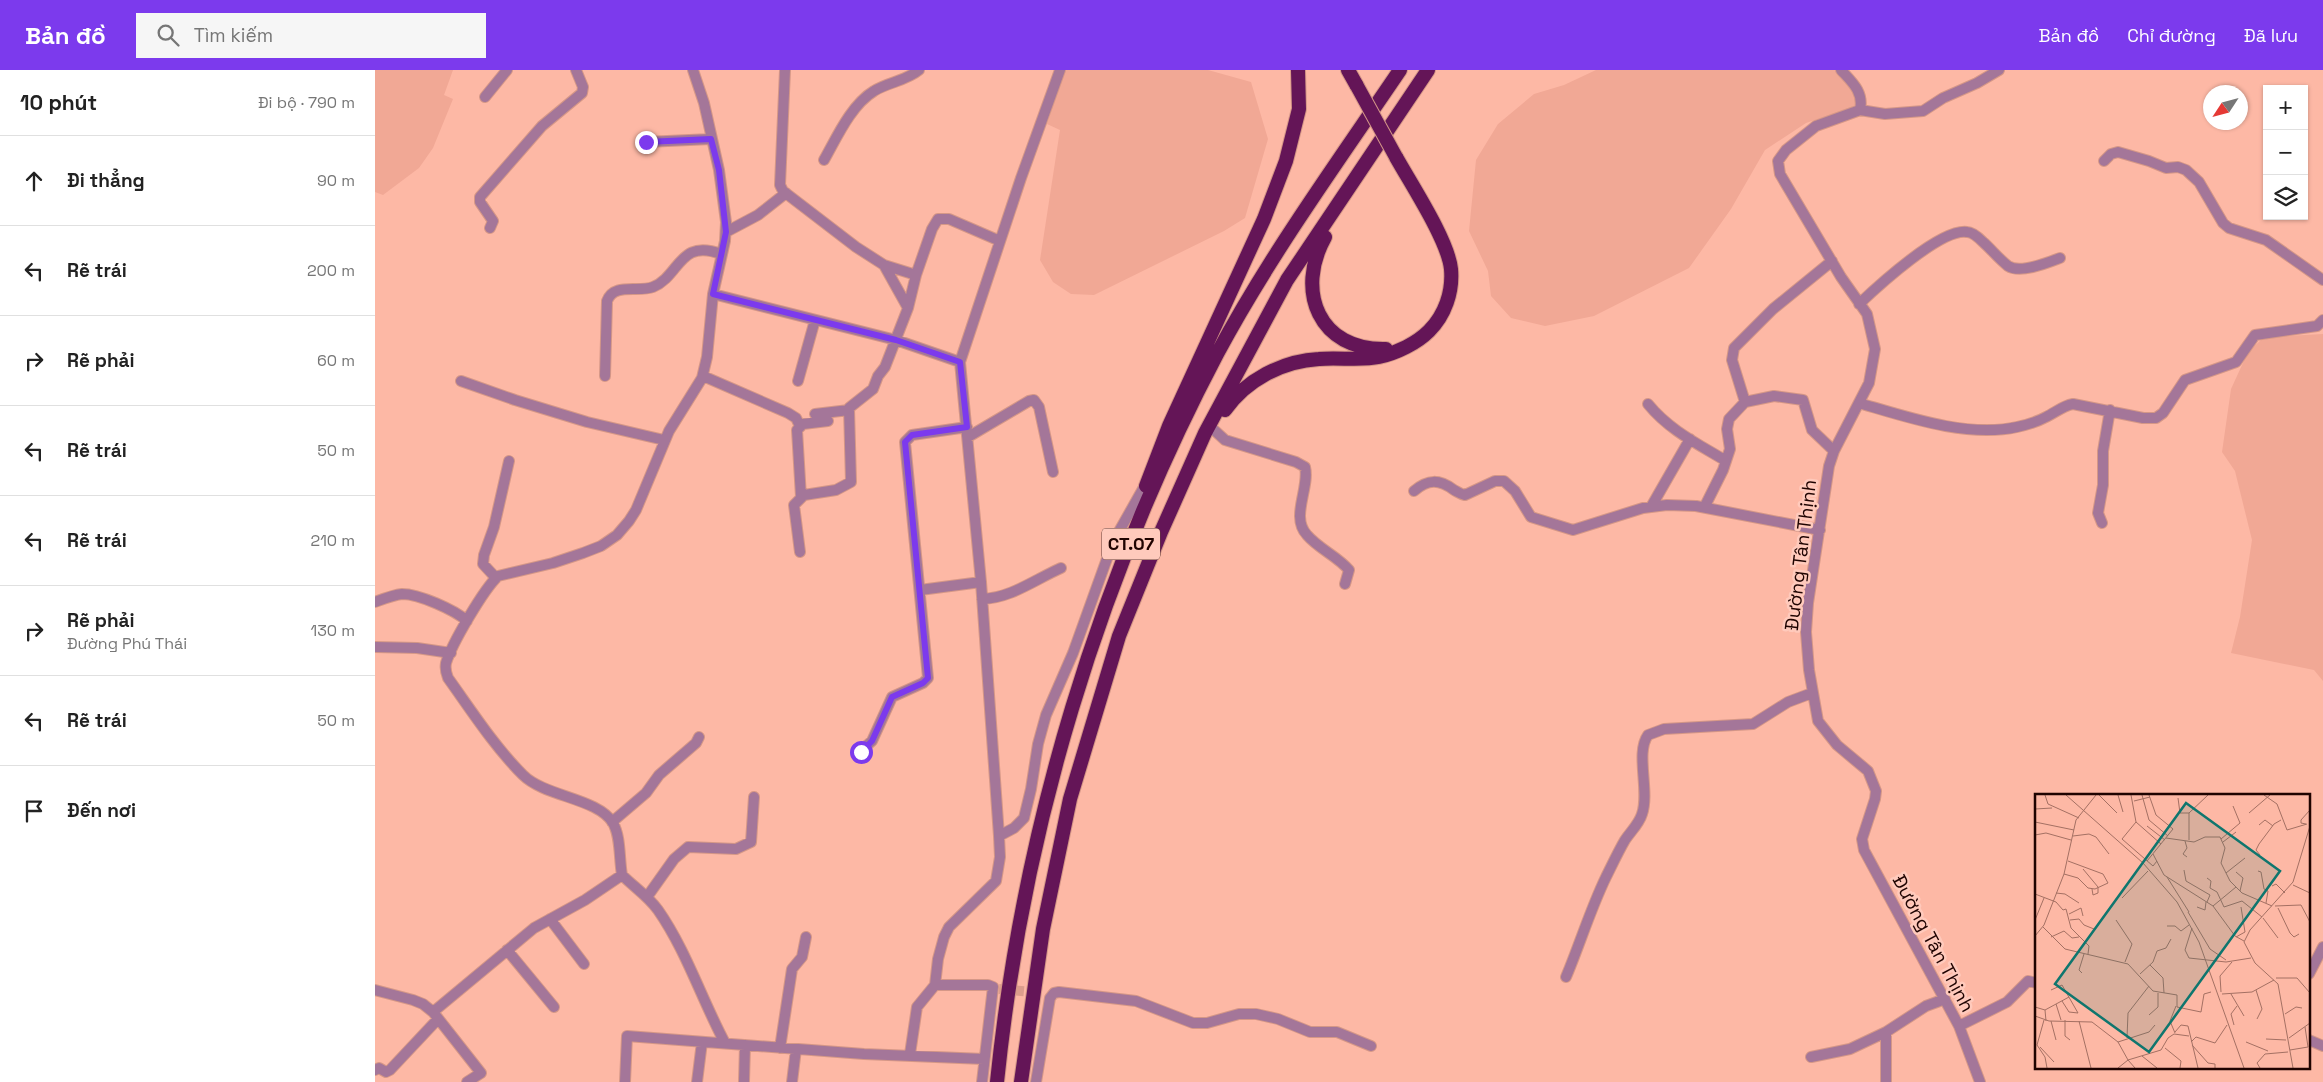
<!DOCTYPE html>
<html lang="vi">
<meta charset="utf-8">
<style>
body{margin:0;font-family:"Space Grotesk",sans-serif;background:#f6f6f6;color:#222}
.controls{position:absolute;right:15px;top:15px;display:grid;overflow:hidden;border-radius:0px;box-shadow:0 1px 4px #0004}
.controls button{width:45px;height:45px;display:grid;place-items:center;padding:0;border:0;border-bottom:1px solid #e0e0e0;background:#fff;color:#222;font:25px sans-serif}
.compass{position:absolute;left:1828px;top:15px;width:45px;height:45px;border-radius:50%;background:#fff;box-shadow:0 1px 4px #0004;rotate:234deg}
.stop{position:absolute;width:15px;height:15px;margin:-11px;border:4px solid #7c3aed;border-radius:50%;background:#fff}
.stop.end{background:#7c3aed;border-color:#fff;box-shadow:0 1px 5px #0008}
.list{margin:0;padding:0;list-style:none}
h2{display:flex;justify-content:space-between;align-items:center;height:65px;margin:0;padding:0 20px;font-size:21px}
h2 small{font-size:16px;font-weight:400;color:#767676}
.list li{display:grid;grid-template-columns:32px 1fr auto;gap:15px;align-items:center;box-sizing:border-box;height:90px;padding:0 20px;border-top:1px solid #e0e0e0}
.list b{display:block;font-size:19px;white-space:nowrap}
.list p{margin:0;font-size:16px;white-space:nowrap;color:#767676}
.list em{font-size:16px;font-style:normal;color:#767676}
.icon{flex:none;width:28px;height:28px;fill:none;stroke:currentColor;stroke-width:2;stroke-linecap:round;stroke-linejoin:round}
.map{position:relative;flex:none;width:1948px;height:1012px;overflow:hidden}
header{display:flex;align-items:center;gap:30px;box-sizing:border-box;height:70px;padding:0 25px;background:#7c3aed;color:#fff}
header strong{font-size:24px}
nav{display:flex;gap:28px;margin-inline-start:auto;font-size:18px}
.search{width:350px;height:45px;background:#f6f6f6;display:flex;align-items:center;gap:12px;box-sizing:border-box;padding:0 18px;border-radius:0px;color:#767676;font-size:19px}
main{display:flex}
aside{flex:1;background:#fff}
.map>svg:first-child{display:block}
.built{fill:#f1a895}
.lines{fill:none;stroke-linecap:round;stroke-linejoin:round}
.minor-tunnel{stroke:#dc9d8c;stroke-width:10;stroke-dasharray:10 5;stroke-linecap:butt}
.minor-casing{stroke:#d59787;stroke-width:12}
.highway-casing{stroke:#d59787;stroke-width:16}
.minor{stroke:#a47699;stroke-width:10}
.highway{stroke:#641557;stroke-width:14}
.highway-bridge-casing{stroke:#d59787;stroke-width:16;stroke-linecap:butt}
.highway-bridge{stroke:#641557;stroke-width:14}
.route{stroke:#7c3aed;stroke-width:6}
.labels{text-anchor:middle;stroke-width:5;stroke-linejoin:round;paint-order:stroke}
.shield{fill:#ffcabc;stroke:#623f38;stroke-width:1}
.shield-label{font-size:18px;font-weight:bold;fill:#1f0300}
.street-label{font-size:19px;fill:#1f0300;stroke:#ffcabc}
.inset-road{fill:none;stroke:#a47063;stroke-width:1}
.view{fill:#0f766e;fill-opacity:0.15;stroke:#0f766e;stroke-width:2.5}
.inset-edge{fill:none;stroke:#1f0300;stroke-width:2.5}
</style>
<header>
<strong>Bản đồ</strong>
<div class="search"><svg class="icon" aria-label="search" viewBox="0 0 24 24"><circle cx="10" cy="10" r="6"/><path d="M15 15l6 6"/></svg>Tìm kiếm</div>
<nav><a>Bản đồ</a><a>Chỉ đường</a><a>Đã lưu</a></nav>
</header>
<main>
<aside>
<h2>10 phút<small>Đi bộ · 790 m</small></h2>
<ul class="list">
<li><svg class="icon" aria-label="ahead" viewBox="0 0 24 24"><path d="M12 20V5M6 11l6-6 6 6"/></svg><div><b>Đi thẳng</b></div><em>90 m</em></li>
<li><svg class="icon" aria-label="left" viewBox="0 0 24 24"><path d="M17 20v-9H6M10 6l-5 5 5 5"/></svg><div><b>Rẽ trái</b></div><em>200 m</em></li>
<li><svg class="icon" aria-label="right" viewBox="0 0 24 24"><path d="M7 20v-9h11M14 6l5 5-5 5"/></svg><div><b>Rẽ phải</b></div><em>60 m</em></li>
<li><svg class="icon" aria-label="left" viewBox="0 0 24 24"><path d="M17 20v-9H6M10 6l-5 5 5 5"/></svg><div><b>Rẽ trái</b></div><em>50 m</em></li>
<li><svg class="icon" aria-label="left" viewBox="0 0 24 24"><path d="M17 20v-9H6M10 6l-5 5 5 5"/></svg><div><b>Rẽ trái</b></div><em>210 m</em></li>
<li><svg class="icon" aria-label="right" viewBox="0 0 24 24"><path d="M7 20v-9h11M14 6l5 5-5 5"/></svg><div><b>Rẽ phải</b><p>Đường Phú Thái</p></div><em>130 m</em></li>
<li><svg class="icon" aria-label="left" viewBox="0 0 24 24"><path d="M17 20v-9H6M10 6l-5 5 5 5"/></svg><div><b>Rẽ trái</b></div><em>50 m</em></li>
<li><svg class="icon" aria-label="arrive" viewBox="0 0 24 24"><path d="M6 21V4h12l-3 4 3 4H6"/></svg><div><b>Đến nơi</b></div></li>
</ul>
</aside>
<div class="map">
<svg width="1948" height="1012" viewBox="0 0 1948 1012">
<rect width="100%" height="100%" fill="#fdb8a5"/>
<!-- built -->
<path class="built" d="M0 0H78L69 25 78 29 58 78 44 98 8 125 0 122Z
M689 0H833L876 12 893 69 870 148 849 161 719 225 696 224 678 212 665 190 685 60 672 54Z
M1221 0H1460L1479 20 1483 29 1480 35 1473 39 1431 53 1390 80 1356 139 1314 198 1219 246 1170 256 1136 248 1116 226 1113 201 1094 161 1101 90 1123 54 1159 24 1189 15Z
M1948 264V611L1939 600 1856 583 1865 547 1877 470 1860 401 1847 382 1856 319 1873 282 1886 270 1910 266Z"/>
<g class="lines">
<!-- minor-tunnel -->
<path class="minor-tunnel" d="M624 919 668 923"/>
<!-- minor casing -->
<g class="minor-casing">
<path id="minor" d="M318 0 329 33 344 100 351 152 350 171 338 224 332 287 327 308 294 361 261 440 254 451 242 465 226 476 208 483 178 493 123 506C109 519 77 573 71 593 70 598 71 603 73 608 96 640 119 676 148 705 170 727 223 728 238 753 246 767 244 789 247 805 259 817 273 826 283 840 311 880 327 930 350 973
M410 0 405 115 408 121 481 177 509 195 541 205 533 238 510 297 503 306 498 319 474 338 476 412 461 420 429 425 419 435 425 482
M1466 0C1477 12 1489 22 1485 40L1441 56 1411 80 1403 91 1405 104 1466 207 1492 244 1500 279 1494 313 1459 381 1454 396 1433 533 1431 562 1434 600 1443 651 1462 675 1493 701 1501 721 1500 729 1487 769 1489 780 1584 956 1605 1012
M110 27 132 0
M1485 40 1510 44 1548 41 1568 28 1602 13 1624 0
M271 72 336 69
M449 90C462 67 476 35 499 21 513 12 531 11 544 0
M1729 91 1736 84 1743 82 1774 91 1791 98 1803 97 1811 100 1824 112 1848 153 1854 158 1891 170 1948 210
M115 158 118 151 105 132V127L167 56 207 23 208 17 201 0
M351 162 383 145 411 123
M509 195 533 238
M541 205 557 159 563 149H574L625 171
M338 224 521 270 585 292
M1484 234C1503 216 1566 158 1592 162 1597 162 1604 168 1608 172 1616 179 1624 189 1633 196 1645 204 1672 193 1685 188
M230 306 232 231C239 212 263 223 278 217 305 206 304 168 346 184
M328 306 413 343 421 348 425 356
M86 311 140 330 212 352 289 370
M423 311 440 250
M1370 332 1399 326 1428 330 1437 360 1459 381
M1484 333C1532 347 1592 368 1642 357 1651 355 1662 352 1671 347 1680 343 1687 336 1698 334L1768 348H1781L1788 343 1810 310 1861 292 1880 265 1942 256 1948 250
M1273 334C1294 360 1323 374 1351 391
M440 344 474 340
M839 360 850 370 921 392 930 397C935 418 915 447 932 465 944 479 962 486 974 500L970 514
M593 367 654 331 659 330 664 337 678 402
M1039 421C1053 409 1064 409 1079 420 1083 422 1085 424 1090 425L1120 411H1129L1140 421 1156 447 1198 460 1268 438 1292 435 1321 436 1445 460
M426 427 422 360 428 354 453 351
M1330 436 1348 400 1355 379 1352 359 1354 349 1370 332 1357 290 1359 278 1398 239 1457 191
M1276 437 1315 369
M1727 453 1723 443 1728 415V381L1735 340
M121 508 108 494 109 485 119 457 134 391
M545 520 606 512
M607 529C636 528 659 510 686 498
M0 532C8 529 18 525 27 524 44 524 80 540 92 551
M0 577 42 578 76 583
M482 684 497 671 517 627 548 613 553 608 530 372 537 365 592 357
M237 752 271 723 284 705 321 673 324 667
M624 766 639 758 649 748 656 719 663 674 671 645 698 583 738 472 773 410
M272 827 299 789 313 777 361 779 376 772 379 727
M175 849 209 894
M132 880 179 937
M1934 904 1948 877
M1191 907C1205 874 1215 840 1231 807 1237 795 1243 782 1250 770 1256 761 1264 754 1267 744 1275 721 1260 683 1273 665L1289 659 1378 654 1413 632 1437 623
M560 915H613L618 917 607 1012
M0 920 38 930 48 934 58 942 106 1003 92 1012
M58 942 159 858 210 830 247 805
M1584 956 1632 932 1653 911 1662 913
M1934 970 1948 976
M405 978 417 899 427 887 431 867
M535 984 542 937 560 915 563 889 569 867 574 857 621 811 625 787 624 766 606 512 585 292 646 108 685 0
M1436 987 1475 979 1511 962
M0 1000 4 998 11 1002 15 1000 62 950
M250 1012 252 966 489 984 609 989
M322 1012 327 972
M369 1012 370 975
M417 1012 421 979
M661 1012 675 928 679 923 684 922 761 931 818 953H832L864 944H881L903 949 935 962H962L996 976
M1511 1012V962L1551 936 1570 929"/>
</g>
<!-- highway casing -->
<g class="highway-casing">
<path id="highway" d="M973 0 982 16
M950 167C920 221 944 281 1011 279
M850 340C871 310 907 291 944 289 963 287 985 291 1004 287 1022 283 1042 273 1054 261 1070 245 1078 222 1076 199 1073 170 1036 114 1021 87
M771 416 794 356 889 149 911 91 924 39 923 0
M622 1012C648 759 723 510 842 284 895 185 962 93 1025 0
M646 1012 668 859 695 729 744 566 786 462 830 363 912 210 1053 0"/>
</g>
<!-- minor -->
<use href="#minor" class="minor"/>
<!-- highway -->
<use href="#highway" class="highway"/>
<!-- highway-bridge casing -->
<g class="highway-bridge-casing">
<path id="highway-bridge" d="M982 16 1021 87"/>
</g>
<!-- highway-bridge -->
<use href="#highway-bridge" class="highway-bridge"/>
</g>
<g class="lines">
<!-- route -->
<path class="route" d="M271 72 336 69 344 100 351 162 338 224 521 270 585 292 592 357 537 365 530 372 553 608 548 613 517 627 497 671 486 682"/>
</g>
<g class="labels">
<!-- shield labels -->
<rect class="shield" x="727" y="458.5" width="58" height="31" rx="4"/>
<g class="shield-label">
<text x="756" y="480">CT.07</text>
</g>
<!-- street labels -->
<g class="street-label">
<text transform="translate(1425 485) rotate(-83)" y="7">Đường Tân Thịnh</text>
<text transform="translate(1559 873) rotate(62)" y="7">Đường Tân Thịnh</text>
</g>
</g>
<!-- overview -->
<g transform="translate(1660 724)">
<rect width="275" height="275" fill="#fdb8a5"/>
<path class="inset-road" d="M10 1 13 10 44 24M31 1 108 69 142 108 164 148 209 274M64 1 82 19M83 1 88 18M96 1 101 28 126 50M107 1 114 26 133 42M229 1 242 10 252 36 272 30M143 4 145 19H154L173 1M99 7 115 3M0 15 17 14M214 19 235 1M0 28 39 36M101 28 87 45 118 72 122 67M271 30 266 29V26L275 16M224 31 230 26 238 32M112 32 130 46M0 41 11 39 36 46M38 42 54 40 61 43 74 60M131 44 159 48 170 43H185L190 54 186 69 195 87 207 99 237 112M186 45 205 29 198 12M154 46V19M150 47 152 54 148 60 152 63M188 48 201 38M118 60 129 81 178 112 200 142 209 147M225 61 221 56 224 50 239 30 246 26M112 67 138 35 121 21 114 1M48 75 63 93V99L58 101 57 95M149 76 151 87 175 101 172 108M223 77 226 78 229 95 233 97 231 109M201 78 208 84 205 97M191 79 210 64M29 80 43 84 53 94 60 95 73 89 68 80 33 67M132 83 154 118M172 84 176 87 175 94 182 98 189 113 207 107 227 123M258 91 275 99M237 92 241 90 250 99M21 99 30 100 44 109M0 100 21 108 28 116 31 115 36 134 54 152 53 160M87 104 113 77M178 112 201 93M240 112 266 111 275 128M162 113 170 116 171 108M243 114 255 139 259 143 264 140M153 118 175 155 191 166M34 120 46 114 48 122M228 124 243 144M0 126 9 104M35 126 44 125 49 131 59 135M81 126 97 150 90 168M132 132H140L146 137 154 131M8 133 30 155 93 170 118 197 142 201V213L166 218 169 200 176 198M157 134 150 156 154 164 191 168 216 164M0 142 9 131 29 80 41 26 61 1M16 143 29 137 37 144 44 143M201 143 210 138 206 113M115 171 128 184 129 199M47 179 44 176 49 160M105 180 118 168 122 157 131 154 136 145M241 184H262L275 199M16 196 27 191 43 219 34 218 27 207M221 196 227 215 222 225M186 198 185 182 197 168M187 200 217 198 239 186M196 200 209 222M21 210 26 226M0 213 10 216 11 227M10 216 34 203M250 220 261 213 267 214M114 221 123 213V199M0 222 14 227 57 228 83 248M9 226 2 251 10 263 12 274M30 226V242L35 246M16 227 21 246M44 227 56 274M120 231 114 238 83 248 93 266 126 256 133 244 139 240 154 242M199 231 196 220 202 212M140 238 146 231 153 232 163 274M140 239 135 227 141 212M92 244 93 219 114 192M254 244 275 229M231 245 251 246M156 248 161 243 180 249 192 231M211 248 233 257M157 251 173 269 180 270V274M5 253 19 268M130 254 146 267 145 274M255 256 273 253 270 233M107 262 122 274M83 274 93 266 100 274M225 274 222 269 230 260 253 258M258 274 243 190 220 169 209 148 215 136 258 88 275 32"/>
<path class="view" d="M151 9 245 77 114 258 20 190Z"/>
<rect width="275" height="275" class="inset-edge"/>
</g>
</svg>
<div class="controls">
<button>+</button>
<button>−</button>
<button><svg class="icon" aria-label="layers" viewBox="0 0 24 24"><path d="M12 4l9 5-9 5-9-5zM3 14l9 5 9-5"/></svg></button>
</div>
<svg class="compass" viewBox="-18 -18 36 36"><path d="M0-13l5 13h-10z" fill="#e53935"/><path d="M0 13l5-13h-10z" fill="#767676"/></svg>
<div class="stop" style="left:486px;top:682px"></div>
<div class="stop end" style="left:271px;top:72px"></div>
</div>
</main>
